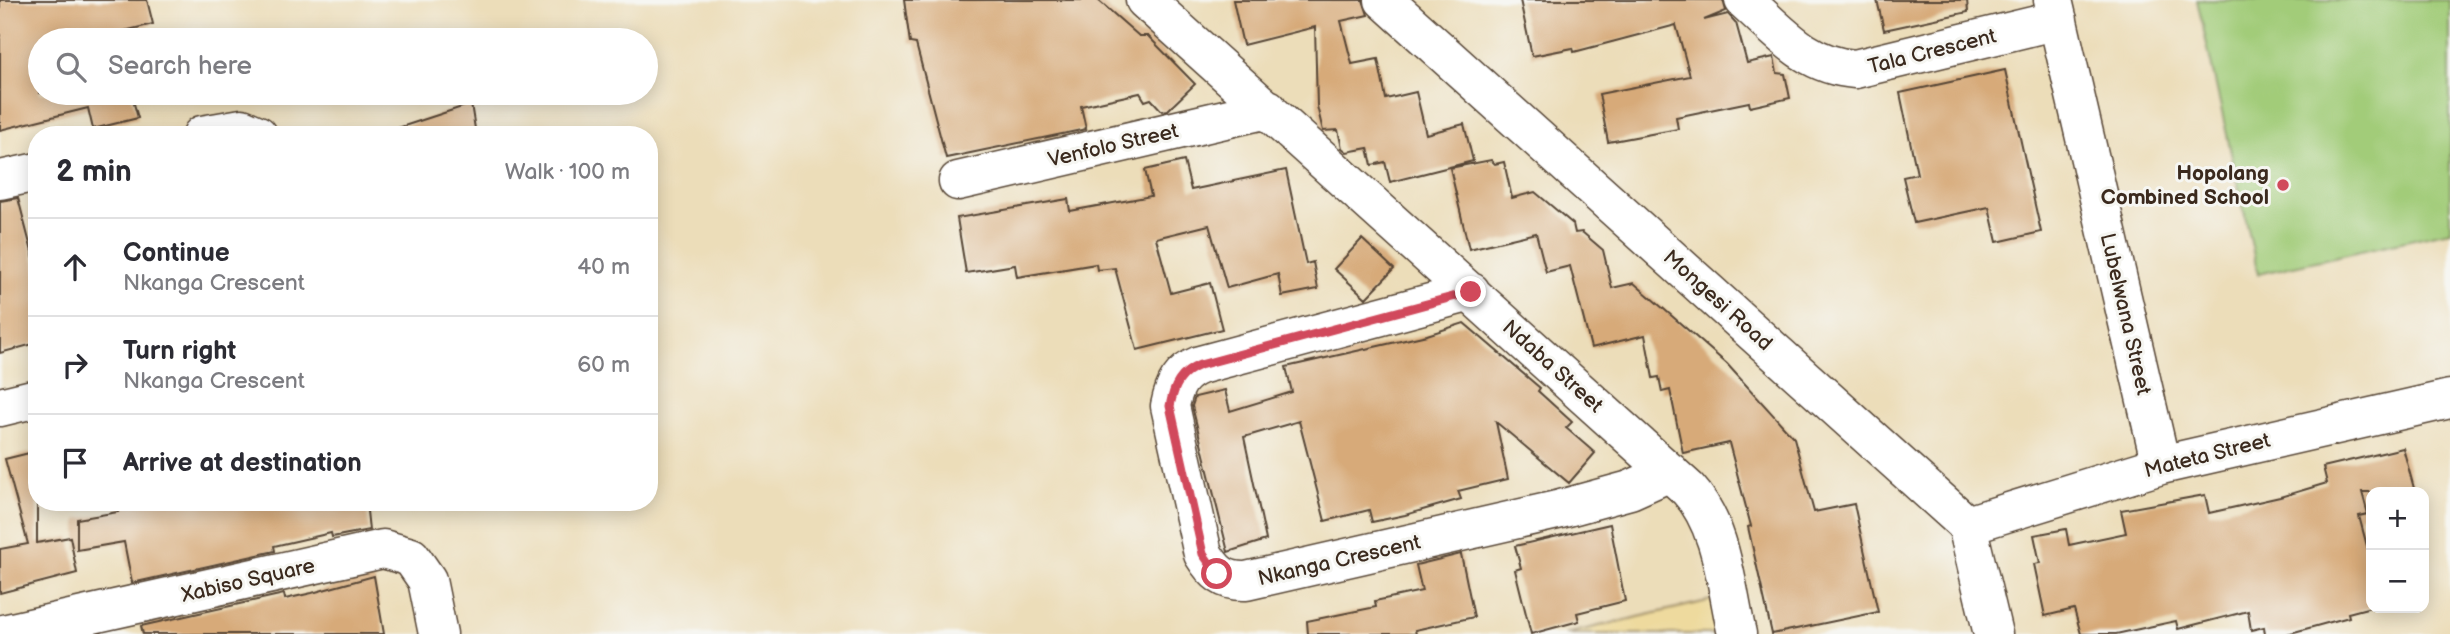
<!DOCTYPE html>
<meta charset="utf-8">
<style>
body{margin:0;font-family:"Balsamiq Sans",sans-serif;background:#f7f7f7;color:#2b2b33}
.controls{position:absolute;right:21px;bottom:21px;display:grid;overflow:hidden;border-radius:14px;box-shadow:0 4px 18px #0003}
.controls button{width:63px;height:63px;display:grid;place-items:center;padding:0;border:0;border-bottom:2px solid #e1e1e2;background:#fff;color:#2b2b33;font:35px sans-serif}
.stop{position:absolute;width:21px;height:21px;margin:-16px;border:5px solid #d1495b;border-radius:50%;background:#fff}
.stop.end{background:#d1495b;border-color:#fff;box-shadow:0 2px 7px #0008}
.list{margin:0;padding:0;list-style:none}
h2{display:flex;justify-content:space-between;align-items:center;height:91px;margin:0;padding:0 28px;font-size:30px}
h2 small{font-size:23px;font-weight:400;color:#7c7c81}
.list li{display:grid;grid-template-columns:46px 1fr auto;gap:21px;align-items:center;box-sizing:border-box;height:98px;padding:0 28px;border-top:2px solid #e1e1e2}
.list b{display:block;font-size:26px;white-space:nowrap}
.list p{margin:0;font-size:23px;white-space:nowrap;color:#7c7c81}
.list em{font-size:23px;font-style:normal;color:#7c7c81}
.icon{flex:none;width:38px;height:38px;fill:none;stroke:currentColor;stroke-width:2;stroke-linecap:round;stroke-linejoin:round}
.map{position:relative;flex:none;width:2450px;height:634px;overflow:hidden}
.search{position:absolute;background:#fff;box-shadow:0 4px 18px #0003;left:28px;top:28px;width:630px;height:77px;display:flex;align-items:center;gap:18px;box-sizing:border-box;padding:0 24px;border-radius:38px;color:#7c7c81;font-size:26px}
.panel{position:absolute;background:#fff;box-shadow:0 4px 18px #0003;left:28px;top:126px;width:630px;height:385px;border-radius:28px}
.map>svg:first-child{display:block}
.green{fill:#a2cc79;stroke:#6e7b4c;stroke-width:2}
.sand{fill:#eeda9e;stroke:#94825e;stroke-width:2}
.building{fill:#d7aa79}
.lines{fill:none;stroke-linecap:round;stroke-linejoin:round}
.minor-casing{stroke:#564535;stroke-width:41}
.minor{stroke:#fff;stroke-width:38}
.route{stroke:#d1495b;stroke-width:9}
.poi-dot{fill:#d1495b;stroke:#f6f6f2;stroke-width:2.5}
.labels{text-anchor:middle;stroke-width:6;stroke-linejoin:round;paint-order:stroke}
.street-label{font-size:21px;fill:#3b2a1e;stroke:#f6f6f2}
.poi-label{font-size:21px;font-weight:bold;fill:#3b2a1e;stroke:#f6f6f2;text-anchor:end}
</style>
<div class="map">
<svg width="2450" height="634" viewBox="0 0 2450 634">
<rect width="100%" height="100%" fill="#f6f6f2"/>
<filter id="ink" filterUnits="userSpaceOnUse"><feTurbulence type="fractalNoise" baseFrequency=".0143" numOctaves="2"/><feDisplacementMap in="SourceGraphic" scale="14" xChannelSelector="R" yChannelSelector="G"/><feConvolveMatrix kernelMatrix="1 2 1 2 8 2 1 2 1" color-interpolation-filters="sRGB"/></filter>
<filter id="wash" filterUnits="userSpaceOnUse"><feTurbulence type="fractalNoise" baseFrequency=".00686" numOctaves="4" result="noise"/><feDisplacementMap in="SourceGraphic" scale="28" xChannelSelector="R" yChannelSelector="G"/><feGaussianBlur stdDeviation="1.57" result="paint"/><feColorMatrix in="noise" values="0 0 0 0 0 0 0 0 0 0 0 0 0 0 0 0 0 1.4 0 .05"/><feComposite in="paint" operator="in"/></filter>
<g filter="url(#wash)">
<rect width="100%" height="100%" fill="#ecddb9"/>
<!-- green -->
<path class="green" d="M2197 0H2450V231L2258 274Z"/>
<!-- sand -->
<path class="sand" d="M1712 600 1721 634H1565Z"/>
<g id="blocks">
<!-- building -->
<path class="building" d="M0 0H147L153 24 116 33 118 40H40V93H131L138 118 93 129 88 108 0 130Z
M904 0H1098L1139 36H1148L1195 84 1168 110 1162 111 1151 99 1145 101 1140 93 1081 106 1086 129 946 158 916 44 910 43Z
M1233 0H1363L1368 15 1341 21 1352 64 1378 59 1386 99 1416 92 1426 134 1464 124 1473 161 1390 182 1385 162 1372 165 1368 148 1347 152 1342 148 1338 130 1323 131 1317 106 1315 27 1243 45Z
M1520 0H1723L1726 11 1704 20 1728 14 1736 23 1747 63 1774 57 1777 73 1785 74 1790 98 1750 107 1749 102 1676 117 1678 129 1608 142 1599 94 1690 76 1676 25 1574 52 1573 48 1532 56Z
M1877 0H1967L1968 12 1884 30Z
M2005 70 2041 232 1997 242 1989 207 1914 223 1903 177 1917 174 1900 93Z
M471 104 476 135H396L395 129Z
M1491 160 1495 164 1504 162 1512 198 1535 192 1573 224 1575 233 1582 232 1603 250 1612 288 1634 283 1727 364 1794 438 1814 512 1854 504 1878 612 1772 634 1748 527 1751 526 1729 443 1683 453 1670 390 1662 392 1659 377 1653 378 1645 335 1591 348 1570 266 1546 272 1536 233 1469 249 1450 168Z
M1184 161 1191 190 1286 170 1306 264 1313 262 1318 289 1282 296 1278 274 1227 288 1209 225 1156 238 1171 293 1210 283 1222 329 1137 350 1115 268 1097 270 1096 264 1017 277 1015 265 966 273 957 218 1068 199 1070 211 1151 196 1145 170Z
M18 198 37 271V343L0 353V201Z
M1362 239 1394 269 1366 298 1334 269Z
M1464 323 1540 388 1538 391 1572 422 1566 428 1595 453 1569 483 1496 422 1508 479 1458 491 1461 499 1405 515 1372 522 1369 510 1325 521 1299 421 1244 437 1266 540 1228 552 1192 406 1195 397 1225 390 1230 411 1292 392 1286 367 1427 335Z
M2403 448 2415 492H2362L2368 514 2359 516 2371 561V607L2348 613 2349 617 2287 634H2265L2264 627 2251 630 2248 611 2178 629 2176 621 2116 634H2081L2074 609 2045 616 2034 564 2040 563 2034 535 2066 529 2069 545 2126 533 2121 510 2205 495 2209 513 2280 497 2327 483 2323 467Z
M37 451V543L70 537 77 573 0 593V549L28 544 5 459Z
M116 502H366L369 530 332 537 331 533 274 546 275 551 132 583 124 542 77 550V519L118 512Z
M1610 524 1625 601 1577 613 1579 621 1531 634 1515 570 1521 568 1515 546Z
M1461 554 1474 617 1415 630 1416 634H1308L1307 621 1376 607 1375 601 1422 591 1416 565Z
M374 576 384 634H143L141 626 284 594 285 599 312 593Z"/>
</g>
</g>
<g filter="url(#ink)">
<use href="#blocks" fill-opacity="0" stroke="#564535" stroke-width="2"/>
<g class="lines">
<!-- minor casing -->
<g class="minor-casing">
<path id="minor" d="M1145 0 1688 489C1722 526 1726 585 1737 634
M1384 0 1967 525 1993 634
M1744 0C1779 31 1806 66 1855 69L2058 20
M2053 0 2161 465
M202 135 242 128 258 135
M0 180 37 172
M958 181 1268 109
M1471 292 1200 365C1180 373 1174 386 1170 406L1203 554C1214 572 1224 582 1246 581L1557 510 1630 490 1670 472
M0 407 37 398
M1967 525 2161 465 2450 399
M3 634 383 549 411 557 427 580 438 634"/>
</g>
<!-- minor -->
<use href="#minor" class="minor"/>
</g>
</g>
<g class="lines" filter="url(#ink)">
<!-- route -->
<path class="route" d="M1217 574 1203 554 1170 406C1174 386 1180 373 1200 365L1471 292"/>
</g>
<!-- markers -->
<circle class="poi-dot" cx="2283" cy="185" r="7"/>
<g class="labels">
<!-- street labels -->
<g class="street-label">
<text transform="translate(1932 51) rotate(-14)" y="7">Tala Crescent</text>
<text transform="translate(1113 145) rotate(-13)" y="7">Venfolo Street</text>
<text transform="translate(1718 300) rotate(42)" y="7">Mongesi Road</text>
<text transform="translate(2126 314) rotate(77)" y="7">Lubelwana Street</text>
<text transform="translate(1553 366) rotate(42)" y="7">Ndaba Street</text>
<text transform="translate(2207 455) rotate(-14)" y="7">Mateta Street</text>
<text transform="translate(1339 560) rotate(-13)" y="7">Nkanga Crescent</text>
<text transform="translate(248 580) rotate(-13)" y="7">Xabiso Square</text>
</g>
<!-- poi labels -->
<g class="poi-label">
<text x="2269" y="180">Hopolang<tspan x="2269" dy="24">Combined School</tspan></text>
</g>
</g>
</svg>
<div class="controls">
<button>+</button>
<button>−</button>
</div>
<div class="stop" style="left:1217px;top:574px"></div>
<div class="stop end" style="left:1471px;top:292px"></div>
<div class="search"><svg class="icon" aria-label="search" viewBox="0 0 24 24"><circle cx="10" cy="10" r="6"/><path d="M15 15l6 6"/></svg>Search here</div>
<section class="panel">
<h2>2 min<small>Walk · 100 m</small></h2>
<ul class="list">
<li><svg class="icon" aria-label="ahead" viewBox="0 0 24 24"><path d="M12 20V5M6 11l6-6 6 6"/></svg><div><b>Continue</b><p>Nkanga Crescent</p></div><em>40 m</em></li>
<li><svg class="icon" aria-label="right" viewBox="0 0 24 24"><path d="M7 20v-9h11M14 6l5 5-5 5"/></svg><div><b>Turn right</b><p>Nkanga Crescent</p></div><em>60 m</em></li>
<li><svg class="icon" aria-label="arrive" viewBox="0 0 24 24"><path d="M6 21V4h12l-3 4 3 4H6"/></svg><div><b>Arrive at destination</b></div></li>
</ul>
</section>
</div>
